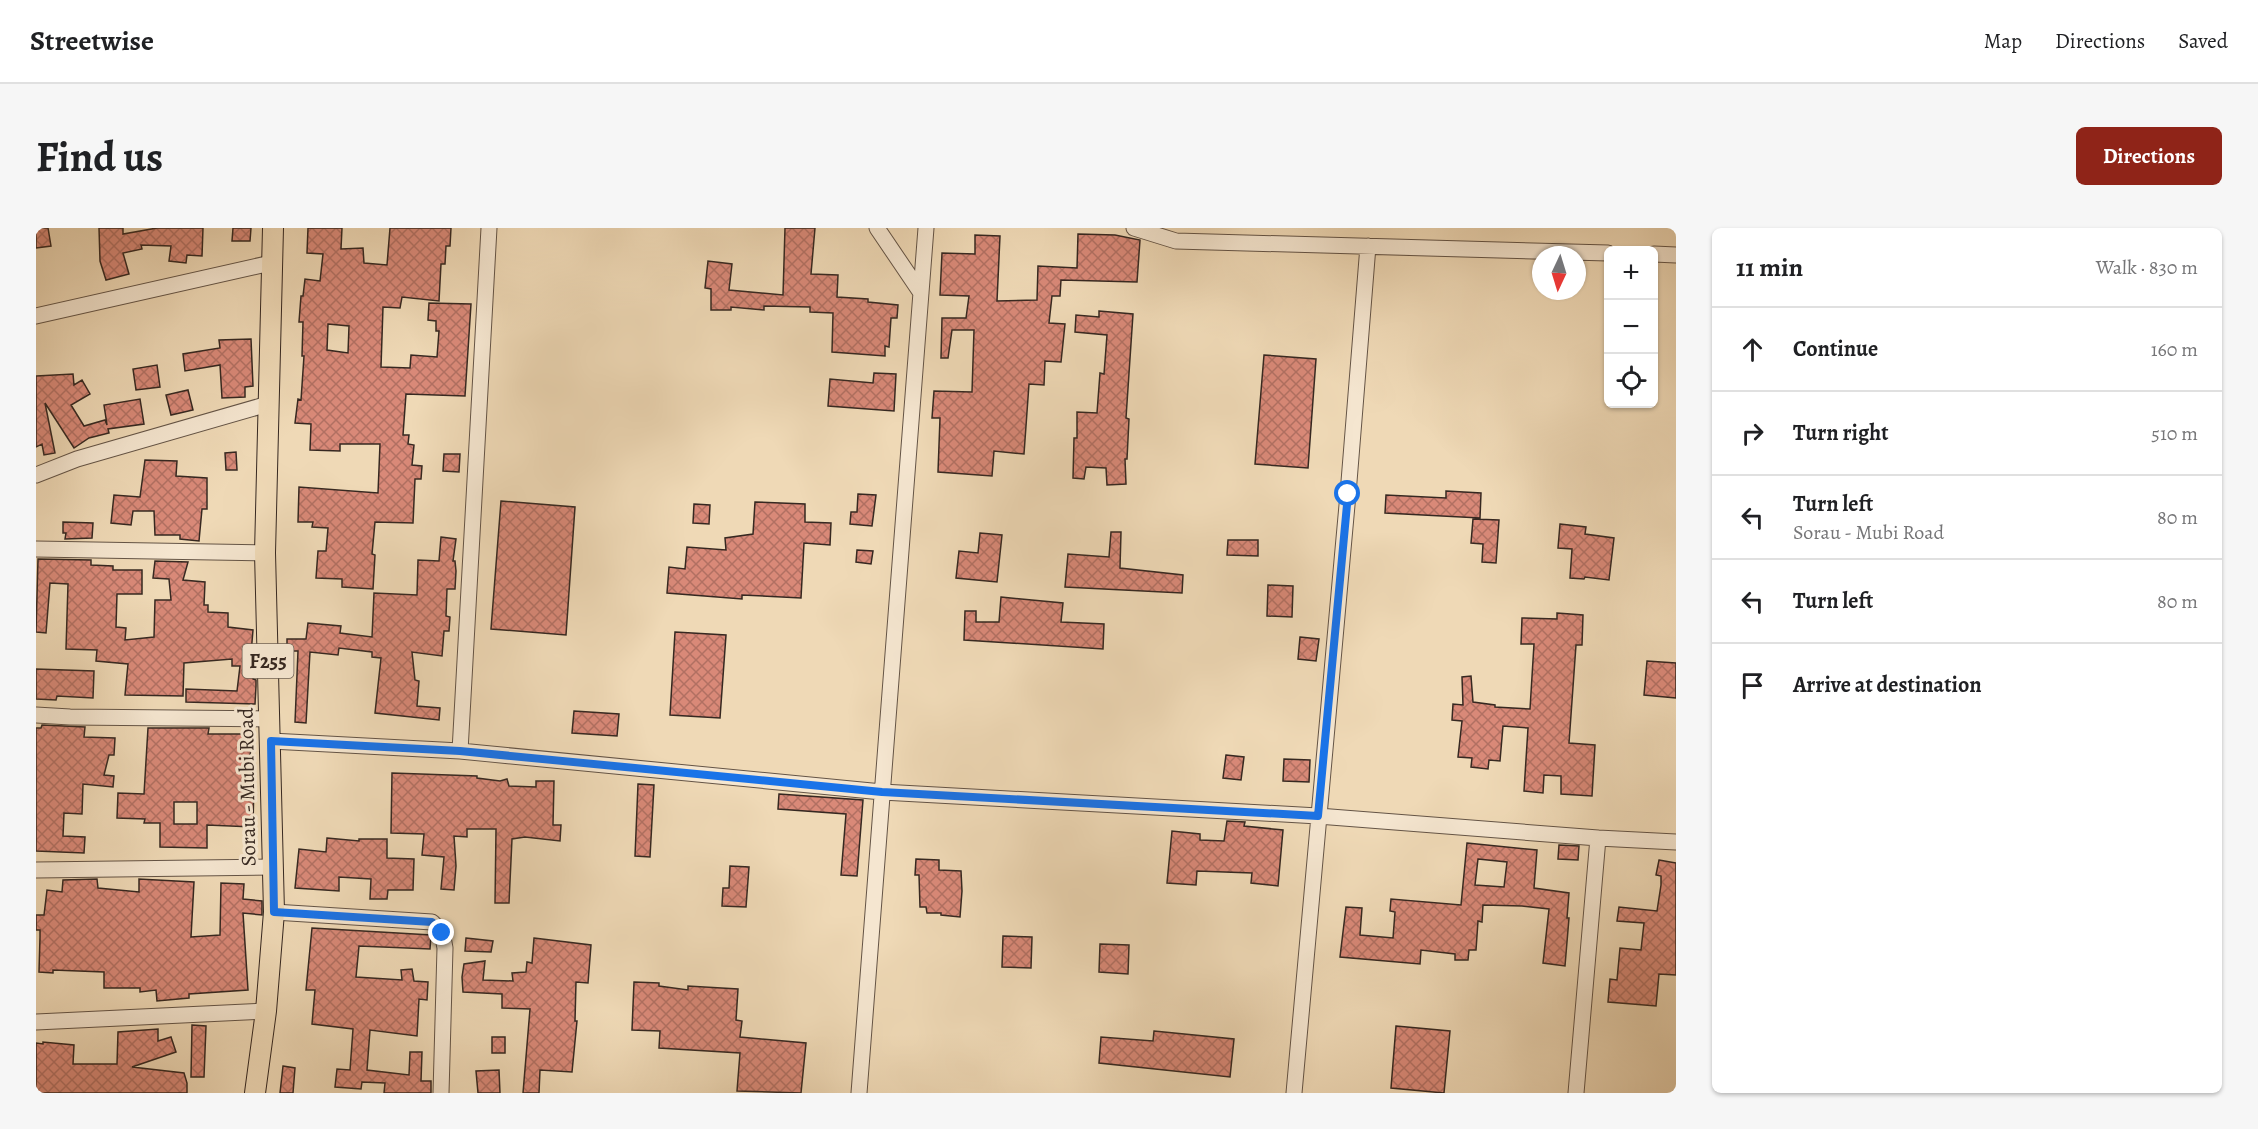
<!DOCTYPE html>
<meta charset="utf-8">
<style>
body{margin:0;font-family:Alegreya,serif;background:#f6f6f6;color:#202124}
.controls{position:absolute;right:18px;top:18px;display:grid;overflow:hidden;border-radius:9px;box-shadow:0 2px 4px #0004}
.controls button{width:54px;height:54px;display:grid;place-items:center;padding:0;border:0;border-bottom:2px solid #e0e0e0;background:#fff;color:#202124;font:30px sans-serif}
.compass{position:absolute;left:1496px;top:18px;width:54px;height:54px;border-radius:50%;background:#fff;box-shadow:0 2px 4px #0004;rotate:184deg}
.stop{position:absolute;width:18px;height:18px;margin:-14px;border:4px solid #1a73e8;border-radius:50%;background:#fff}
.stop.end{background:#1a73e8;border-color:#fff;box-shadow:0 2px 6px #0008}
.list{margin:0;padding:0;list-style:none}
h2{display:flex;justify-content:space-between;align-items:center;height:78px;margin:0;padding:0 24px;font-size:26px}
h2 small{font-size:20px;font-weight:400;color:#757577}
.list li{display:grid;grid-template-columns:39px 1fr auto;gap:18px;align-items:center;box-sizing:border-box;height:84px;padding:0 24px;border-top:2px solid #e0e0e0}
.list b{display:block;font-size:22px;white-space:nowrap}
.list p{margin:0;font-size:20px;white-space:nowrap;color:#757577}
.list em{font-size:20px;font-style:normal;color:#757577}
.icon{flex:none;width:33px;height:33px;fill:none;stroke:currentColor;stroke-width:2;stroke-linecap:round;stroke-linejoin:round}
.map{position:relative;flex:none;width:1640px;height:865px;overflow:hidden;border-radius:9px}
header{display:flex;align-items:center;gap:36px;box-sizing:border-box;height:84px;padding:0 30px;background:#fff;border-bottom:2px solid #e0e0e0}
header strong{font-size:28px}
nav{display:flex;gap:33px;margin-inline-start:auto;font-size:21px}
.intro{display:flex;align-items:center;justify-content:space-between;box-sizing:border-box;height:144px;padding:0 36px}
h1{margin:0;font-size:42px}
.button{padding:15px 27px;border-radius:9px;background:#8f2418;color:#fff;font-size:21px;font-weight:700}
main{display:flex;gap:36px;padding:0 36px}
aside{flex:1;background:#fff;border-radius:9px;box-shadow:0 2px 4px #0004}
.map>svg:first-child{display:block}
.building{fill:url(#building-cross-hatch);stroke:#362821;stroke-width:1.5;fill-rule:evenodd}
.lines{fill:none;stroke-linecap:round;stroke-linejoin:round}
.minor-casing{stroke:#645446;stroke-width:17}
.major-casing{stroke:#362821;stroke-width:22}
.minor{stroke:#f5e6d0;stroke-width:15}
.major{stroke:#efd9b6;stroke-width:20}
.route{stroke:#1a73e8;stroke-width:8}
.labels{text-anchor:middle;stroke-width:6;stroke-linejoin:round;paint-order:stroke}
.shield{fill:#f5e6d0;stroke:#6f6156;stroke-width:1.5}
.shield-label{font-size:20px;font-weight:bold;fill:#362821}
.street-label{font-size:21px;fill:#362821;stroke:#f5e6d0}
</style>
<header>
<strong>Streetwise</strong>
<nav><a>Map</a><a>Directions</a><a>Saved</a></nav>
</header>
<div class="intro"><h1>Find us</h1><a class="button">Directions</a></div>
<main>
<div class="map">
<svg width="1640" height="865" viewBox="0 0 1640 865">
<defs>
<pattern id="building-cross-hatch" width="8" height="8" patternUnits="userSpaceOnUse" patternTransform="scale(1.5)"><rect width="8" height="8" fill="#d98978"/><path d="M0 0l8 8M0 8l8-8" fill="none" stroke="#b17062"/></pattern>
</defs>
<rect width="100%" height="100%" fill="#efd9b6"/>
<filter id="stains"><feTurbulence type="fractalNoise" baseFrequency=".00333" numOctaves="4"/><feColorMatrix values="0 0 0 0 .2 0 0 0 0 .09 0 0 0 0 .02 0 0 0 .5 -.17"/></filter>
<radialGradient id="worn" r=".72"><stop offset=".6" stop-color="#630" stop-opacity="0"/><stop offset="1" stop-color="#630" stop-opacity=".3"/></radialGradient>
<!-- building -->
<path class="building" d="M0 0H12L15 18 0 20Z
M63 0H87V6L121 0H167L166 28 151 27 150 35 133 33 135 18 105 17 106 21 87 25 93 46 70 52 64 33Z
M197 0H215L214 13H196Z
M272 0H306L305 21 327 20 328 35 351 37 354 0H415L414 18H410L409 36H405L403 73 366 69 364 80 347 79 345 139 374 140 375 127 401 129 403 103H400V93L392 92 393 75 435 76 429 168 370 166 367 207H373L372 216 378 217 376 237 386 238 385 251H379L377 295 339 294 336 326 339 327 337 361 306 359V351L280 350 282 323H290L292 300 276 299 277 294H262L263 259 342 265 344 216H304V223L274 222 275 196 259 195 262 171 265 172 268 128H266L267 94H263L265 68H267L269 51 284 53 287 26 271 25ZM292 96 313 98 312 125 291 122Z
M749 0H779L775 46 802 47 801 69 832 71V74L862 77 861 90H855L853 119 849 118V128L796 124 797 85 774 84V79L728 78V82L695 79V82H675V61L669 60 672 33 696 36 693 62 747 67Z
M1042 6 1079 7 1104 12 1101 54 1025 52 1024 68H1016L1013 95 1029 96 1025 134 1009 133 1008 157 993 156 988 226 958 223 956 248 902 244 904 190H896L898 163 936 164 938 102H916L912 130H905L906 90H930L933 68 904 67 906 25 939 26V7L964 8 961 73 1001 72 1002 38 1041 40Z
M1063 83 1097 86 1090 190 1093 191 1091 231H1089L1090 256 1071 257 1070 240 1050 239 1048 251 1037 250 1038 210H1041V184L1061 185 1064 145 1068 146 1071 107 1039 104 1040 87 1063 89Z
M215 111 217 158 209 159V169L186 170 184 137 149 143 147 126 184 120 183 112Z
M1228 127 1280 131 1272 240 1219 236Z
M121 137 124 159 100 162 97 141Z
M838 145 860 146 858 183 792 178 794 151 837 155Z
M37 146 38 157 46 152 54 166 35 177 48 198 69 192 71 197 68 177 104 171 108 196 72 201 73 205 53 210 38 220 9 175 19 225 8 227 6 216 0 219V148Z
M152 162 157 182 135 187 130 167Z
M200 224 201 242H190L189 225Z
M408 226H424L423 244 407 243Z
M109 232 141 233 140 248 171 250V281H166L163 313 144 311V307H119L118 283H97L95 297 75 295 78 267 104 269Z
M1410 263 1445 265 1444 290 1349 285 1350 267 1410 270Z
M822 266 840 267 836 298 814 296 815 284H821Z
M465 273 539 279 530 407 455 401Z
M719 274 769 276V294L795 295 794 317 768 315 765 370 706 367V371L631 365 633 339 649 341 651 319 690 322 689 310 717 306Z
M658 276 674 277 673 296 657 295Z
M1437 291 1463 292 1460 335 1446 334 1447 316 1435 315Z
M27 294 57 295 56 310 29 311 30 305H27Z
M1524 296 1550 299 1549 306 1578 310 1573 352 1549 349 1548 351 1534 350 1536 321 1522 320Z
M1075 304H1085L1084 340 1147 347 1146 365 1029 359 1032 326 1073 329Z
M944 305 966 307 961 354 920 350 923 323 942 325Z
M405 309 420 311 417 333H419L420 343 419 361H411L410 388 414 389 413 403H408L406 428 376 424 379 452 383 453 381 478 404 480 403 492 339 485 345 430 336 429V424L303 420 302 427 274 424 270 495 259 494 262 423H251V411H270L272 395 305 398 304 405 336 409 338 365 381 367 382 332 403 333Z
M1192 312H1222V328L1191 327Z
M821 322 837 323 835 336 820 334Z
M2 331 55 332V337L77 338V342H106V366H81L80 399 90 400 89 412 118 409 119 372H135L133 351 117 350 119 333 152 334 147 352 169 354 168 377H172V384L192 385V399L217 402 215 426H218L217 451 220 452V458L219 476 150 474V461L201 463 204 438H196V431L148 435 147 468 89 467 92 436 60 433 61 422 30 421 32 356 14 355 10 405 0 404Z
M1232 357 1257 358 1256 389 1231 388Z
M965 369 1027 375 1025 394 1068 396 1067 421 928 412 929 383H940V394H963Z
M1521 385 1547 387 1546 417H1540L1533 515 1559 517 1556 568 1525 566V548L1508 547 1507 565 1488 563 1492 500 1467 498 1464 533 1453 532 1452 541 1435 539 1436 530 1422 529 1426 493 1416 492 1417 476 1427 477 1426 449 1435 448 1437 474 1459 477V479L1494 481 1498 416H1485L1486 390 1521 391Z
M639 404 690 407 684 490 634 487Z
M1264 409 1283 411 1280 433 1262 431Z
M1611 433 1640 435V470L1608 467Z
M0 441 58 443 57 470 21 468 20 472 0 471Z
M538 483 583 486 581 508 536 505Z
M6 497 49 499 48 509 79 510 78 527H73L68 547 78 548 77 559 47 556 46 586 28 585 27 608 49 609 48 625 0 623V500H5Z
M112 500H173L172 506H217L211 550 218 551 217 599 171 597V620L124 619V595H108L109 591 81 590 82 565 108 566ZM138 574H161V596H138Z
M1190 527 1208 529 1205 552 1187 550Z
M1248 531 1274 532 1273 554 1247 553Z
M356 545 441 548V550L464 553 471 551 473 558 500 559V553H518L517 597H525L524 613 489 609 476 611 473 675H459L460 601H431V609L418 608 420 638 418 662 405 661 408 629 386 627 388 606 355 605Z
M602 556 618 557 614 629 599 628Z
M743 566 827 572 821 648 805 647 810 586 742 581Z
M1191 593 1209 594 1208 598 1247 602 1242 658 1215 655 1216 645 1161 643 1160 657 1131 655 1136 603 1164 606V612L1188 613Z
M291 610 323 613V611H351V630L378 631 377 662H352L351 671H334L335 651 303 649V663L259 660 263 621 290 624Z
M1431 615 1501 622 1498 660 1533 665 1531 690H1533L1529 738 1507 735 1513 681 1486 678 1447 677 1446 694 1442 693 1440 722H1433L1432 732H1419V726L1385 722 1384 736 1304 729 1310 679 1326 680 1324 707 1357 710 1359 684 1354 683 1355 671 1425 677ZM1442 631 1471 634 1468 659 1439 657Z
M1523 617 1543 618 1542 632 1522 631Z
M880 631 903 632V642L925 643 926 663 924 689 905 687V685H891L890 679H884L883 647H879Z
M1623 632 1640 635V747L1623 746 1620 778 1572 774 1574 751 1581 752 1584 720 1605 722 1608 695 1581 693 1583 679 1621 683 1625 657V648L1620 647Z
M694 638 713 639 710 679 686 678 687 660H693Z
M61 651 62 660 103 664V651L158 654 155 709 184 707 185 655 208 656 207 671 226 673V687L207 685 212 762 153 766V770L121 773 120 762 104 764V760H68V744L17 742V745L3 744 4 709V702H0V687H8L11 662 26 664 27 652Z
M276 700 395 707 394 721 323 718 320 749 366 752 365 742 376 741 378 753 392 754 391 772 383 771 381 808 334 802 331 842 373 847 374 824H386L385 853H395V865H348L349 855 326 854 325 861 299 859 301 841 314 842 317 801 276 796 279 762H270Z
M967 708 996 709 995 740 966 739Z
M430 710 457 713 455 724 429 723Z
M498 710 555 717 552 755 540 754 539 793H541L536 844 504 842 503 865H487L494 781 466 780V766L427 764 426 749 428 736 449 733 447 752 477 753 476 745 490 744 491 734 496 735Z
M1064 716 1093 717 1092 746 1063 744Z
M598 754 623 755V758L652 762V758L702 761 700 792 706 793 704 809 770 815 765 865 701 863 704 825 623 820 624 803 596 802Z
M156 797 170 798 168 849H155Z
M1360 798 1414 803 1408 865 1355 860Z
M122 801V813L135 809 140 824 96 839 148 845 151 855V865H0V815L7 816V814L38 817 37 836H81L82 804Z
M1118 803 1198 811 1194 849 1063 835 1065 809 1117 813Z
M456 809H469V825H456Z
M247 838 259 840 257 865H244Z
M463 842 464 865H442L440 843Z"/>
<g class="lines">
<!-- minor casing -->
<g class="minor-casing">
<path id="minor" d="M841 0 885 65
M1098 0 1140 13 1572 25
M1618 26 1640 27
M0 88 235 35
M0 247 41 231 232 176
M0 321 229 325
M0 487 34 489 234 491
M235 513 424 523 846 564 1282 588 1562 610 1640 614
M424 523 453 0
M0 642 237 639
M238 684 396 694 406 704 409 720 405 865
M0 794 230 783
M823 865 890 0
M1258 865 1312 266 1332 18
M1540 865 1562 610"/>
</g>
<!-- major casing -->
<g class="major-casing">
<path id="major" d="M219 865 230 783 238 684 229 325 237 0"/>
</g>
<!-- minor -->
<use href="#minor" class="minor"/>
<!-- major -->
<use href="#major" class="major"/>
</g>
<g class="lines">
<!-- route -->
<path class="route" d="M406 705 396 694 238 684 235 513 424 523 846 564 1282 588 1312 266"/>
</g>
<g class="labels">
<!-- shield labels -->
<rect class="shield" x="206.5" y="416" width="51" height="34" rx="4.5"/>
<g class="shield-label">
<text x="232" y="440">F255</text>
</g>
<!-- street labels -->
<g class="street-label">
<text transform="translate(211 559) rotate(-91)" y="7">Sorau - Mubi Road</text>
</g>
</g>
<rect width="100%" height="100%" filter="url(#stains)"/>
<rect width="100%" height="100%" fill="url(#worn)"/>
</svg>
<div class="controls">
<button>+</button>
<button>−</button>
<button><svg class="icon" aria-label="locate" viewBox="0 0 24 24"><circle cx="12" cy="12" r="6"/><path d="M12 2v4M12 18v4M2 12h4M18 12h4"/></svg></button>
</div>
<svg class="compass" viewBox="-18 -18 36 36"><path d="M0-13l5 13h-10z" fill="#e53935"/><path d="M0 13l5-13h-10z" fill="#757577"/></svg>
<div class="stop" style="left:1312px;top:266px"></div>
<div class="stop end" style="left:406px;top:705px"></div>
</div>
<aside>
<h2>11 min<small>Walk · 830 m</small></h2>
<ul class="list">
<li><svg class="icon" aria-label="ahead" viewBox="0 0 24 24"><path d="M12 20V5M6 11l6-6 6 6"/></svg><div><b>Continue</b></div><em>160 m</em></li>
<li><svg class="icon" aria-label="right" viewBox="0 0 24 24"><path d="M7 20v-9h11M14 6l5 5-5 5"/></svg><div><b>Turn right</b></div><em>510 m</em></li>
<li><svg class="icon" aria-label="left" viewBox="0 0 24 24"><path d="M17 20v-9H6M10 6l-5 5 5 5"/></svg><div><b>Turn left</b><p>Sorau - Mubi Road</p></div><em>80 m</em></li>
<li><svg class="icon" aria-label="left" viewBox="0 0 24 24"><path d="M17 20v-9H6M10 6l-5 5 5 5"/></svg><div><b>Turn left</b></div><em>80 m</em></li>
<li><svg class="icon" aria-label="arrive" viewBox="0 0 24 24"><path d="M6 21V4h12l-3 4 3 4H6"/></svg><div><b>Arrive at destination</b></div></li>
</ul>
</aside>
</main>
